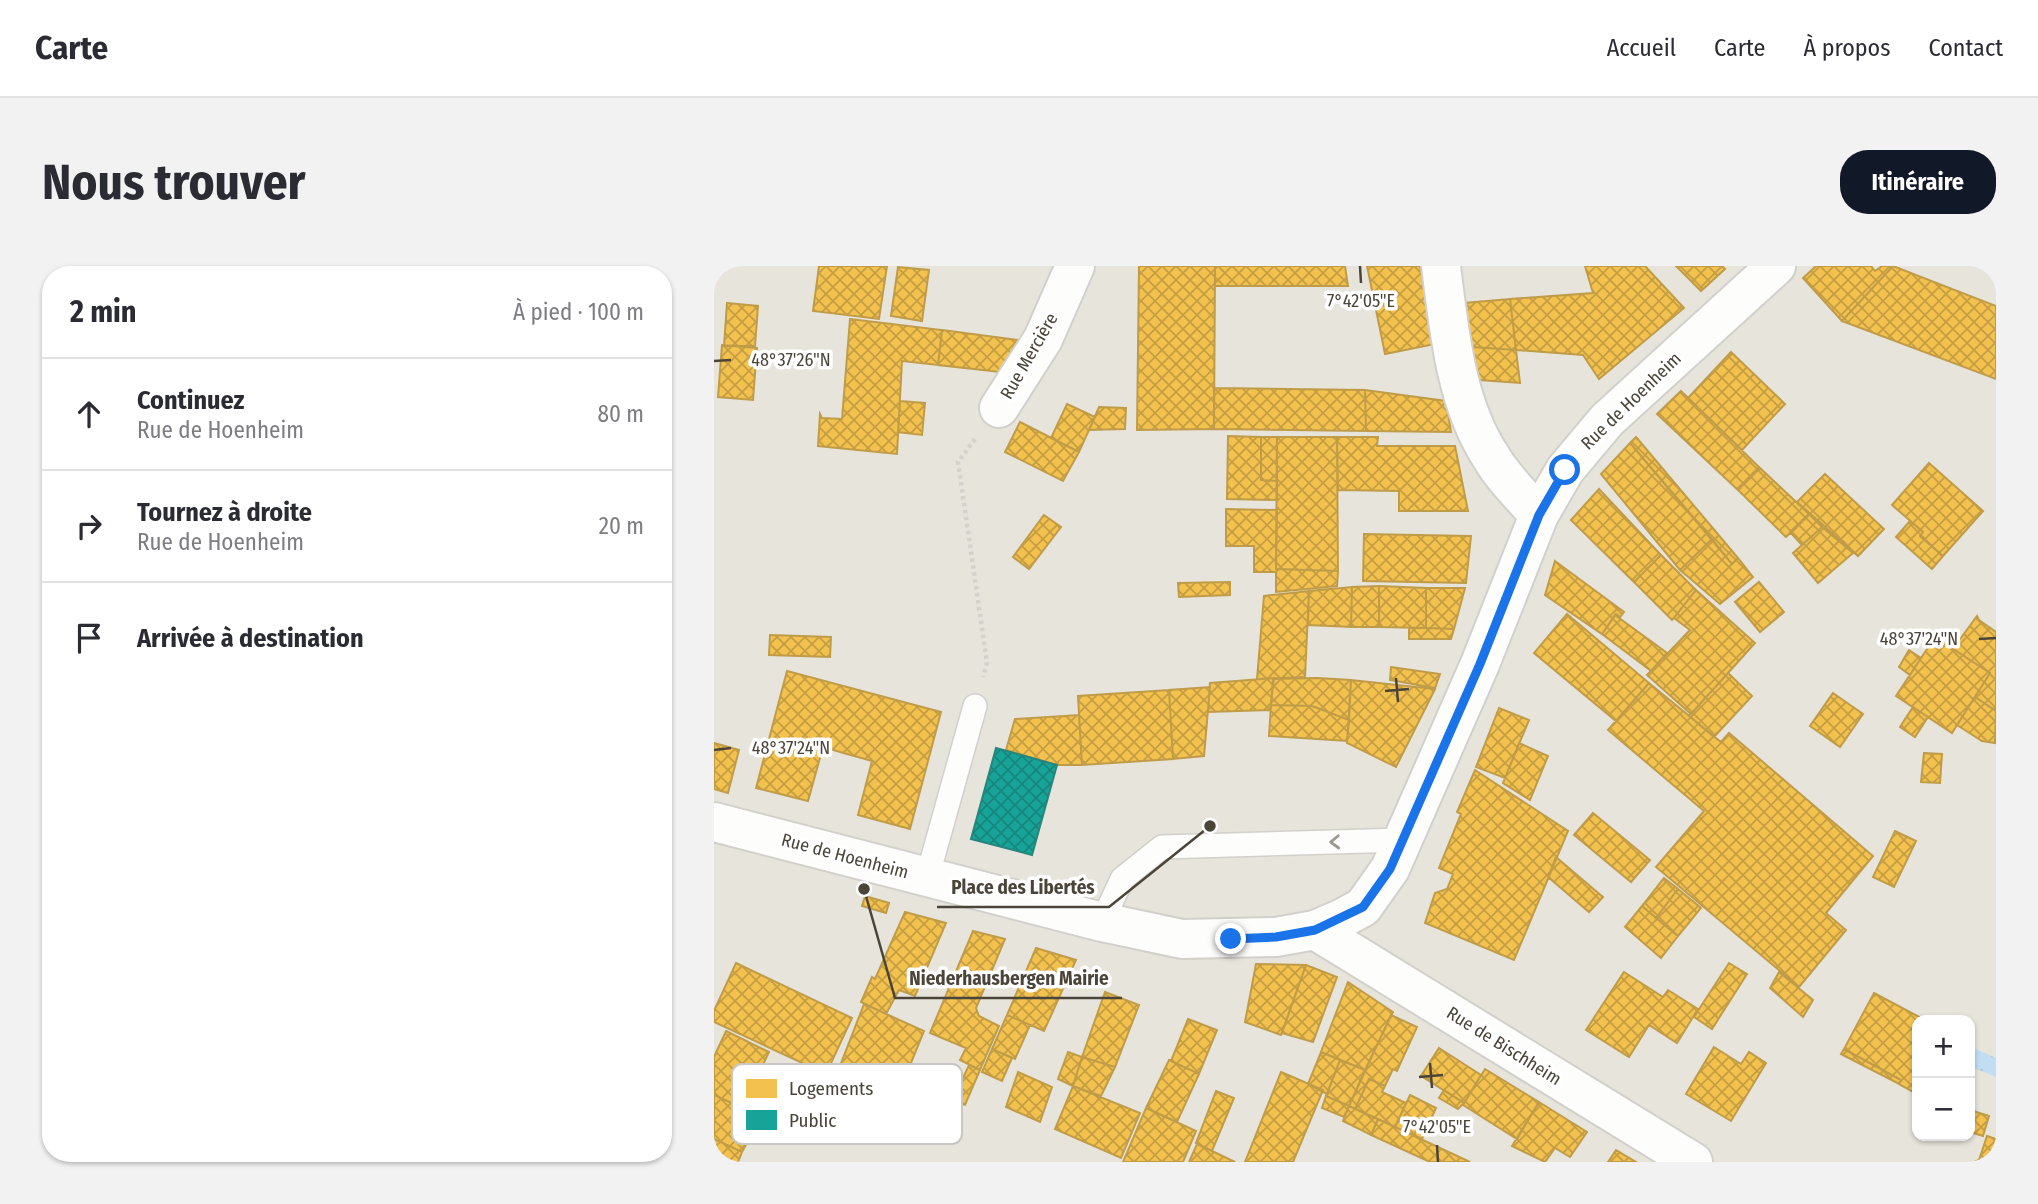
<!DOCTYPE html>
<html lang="fr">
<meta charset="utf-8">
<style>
body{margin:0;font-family:"Fira Sans Condensed",sans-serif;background:#f2f2f3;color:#2b2b33}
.controls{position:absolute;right:21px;bottom:21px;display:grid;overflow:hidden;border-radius:14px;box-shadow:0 2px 5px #0004}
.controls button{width:63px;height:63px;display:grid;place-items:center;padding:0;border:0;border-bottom:2px solid #e1e1e2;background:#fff;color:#2b2b33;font:35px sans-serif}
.stop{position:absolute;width:21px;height:21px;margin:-16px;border:5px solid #1a73e8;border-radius:50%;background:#fff}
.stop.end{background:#1a73e8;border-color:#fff;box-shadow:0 2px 7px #0008}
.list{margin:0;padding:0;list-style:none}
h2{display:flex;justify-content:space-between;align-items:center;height:91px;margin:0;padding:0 28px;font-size:30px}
h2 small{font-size:23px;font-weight:400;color:#7c7c81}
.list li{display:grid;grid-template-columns:46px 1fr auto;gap:21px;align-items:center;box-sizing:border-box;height:112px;padding:0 28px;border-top:2px solid #e1e1e2}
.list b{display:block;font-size:26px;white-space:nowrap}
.list p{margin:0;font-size:23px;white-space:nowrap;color:#7c7c81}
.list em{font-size:23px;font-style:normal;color:#7c7c81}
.icon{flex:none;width:38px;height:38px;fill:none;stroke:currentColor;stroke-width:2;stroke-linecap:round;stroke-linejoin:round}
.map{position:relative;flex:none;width:1282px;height:896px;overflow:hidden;border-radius:28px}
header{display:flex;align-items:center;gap:42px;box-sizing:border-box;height:98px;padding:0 35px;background:#fff;border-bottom:2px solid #e1e1e2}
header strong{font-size:33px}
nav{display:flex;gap:38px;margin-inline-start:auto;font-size:24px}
.intro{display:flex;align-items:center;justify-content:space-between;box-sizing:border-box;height:168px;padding:0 42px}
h1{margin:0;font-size:49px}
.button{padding:18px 32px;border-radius:28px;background:#111827;color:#fff;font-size:24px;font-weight:700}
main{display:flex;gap:42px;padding:0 42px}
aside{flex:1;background:#fff;border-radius:28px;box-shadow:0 2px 5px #0004}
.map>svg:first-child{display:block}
.residential{fill:#e7e4dc;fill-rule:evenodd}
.water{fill:url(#water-ripples)}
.homes{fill:url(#homes-cross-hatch);stroke:#c09c48;stroke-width:2}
.public{fill:url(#public-cross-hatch);stroke:#27867c;stroke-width:2}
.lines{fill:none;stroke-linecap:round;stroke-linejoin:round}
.service-casing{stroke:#d2d0cb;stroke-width:26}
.minor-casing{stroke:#d2d0cb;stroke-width:42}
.tertiary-casing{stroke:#d2d0cb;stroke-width:42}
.path{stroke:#d3d2cc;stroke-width:4.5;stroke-dasharray:3.5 3.5;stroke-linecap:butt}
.service{stroke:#fdfdfc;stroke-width:23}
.minor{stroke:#fdfdfc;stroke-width:38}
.tertiary{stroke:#fdfdfc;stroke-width:38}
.oneway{stroke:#9b9791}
.route{stroke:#1a73e8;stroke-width:9}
.ticks{fill:none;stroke:#4b4439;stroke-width:2.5}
.labels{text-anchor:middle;stroke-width:7;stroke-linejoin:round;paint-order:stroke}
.street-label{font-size:18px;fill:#4b4439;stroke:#fff}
.key{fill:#fff;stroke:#c9c7c4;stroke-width:2}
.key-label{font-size:19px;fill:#4b4439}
.ticks-label{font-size:18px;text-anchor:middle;fill:#4b4439;stroke:#fff;stroke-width:7;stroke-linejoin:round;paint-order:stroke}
.leader{fill:none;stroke:#4b4439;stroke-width:2.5}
.callout-dot{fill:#4b4439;stroke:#fff;stroke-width:2.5}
.callout-label{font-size:19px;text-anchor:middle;font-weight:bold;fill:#4b4439;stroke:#fff;stroke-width:7;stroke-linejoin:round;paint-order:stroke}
</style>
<header>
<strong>Carte</strong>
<nav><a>Accueil</a><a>Carte</a><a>À propos</a><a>Contact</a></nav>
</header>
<div class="intro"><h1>Nous trouver</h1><a class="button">Itinéraire</a></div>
<main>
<aside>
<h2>2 min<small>À pied · 100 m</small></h2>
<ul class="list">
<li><svg class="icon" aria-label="ahead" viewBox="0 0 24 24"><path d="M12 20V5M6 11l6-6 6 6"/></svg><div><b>Continuez</b><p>Rue de Hoenheim</p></div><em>80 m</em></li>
<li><svg class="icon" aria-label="right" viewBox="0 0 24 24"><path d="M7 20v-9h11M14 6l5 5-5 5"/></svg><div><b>Tournez à droite</b><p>Rue de Hoenheim</p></div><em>20 m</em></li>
<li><svg class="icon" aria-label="arrive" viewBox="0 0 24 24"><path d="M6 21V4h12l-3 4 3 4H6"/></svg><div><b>Arrivée à destination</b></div></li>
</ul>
</aside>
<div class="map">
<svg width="1282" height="896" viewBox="0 0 1282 896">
<defs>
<pattern id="water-ripples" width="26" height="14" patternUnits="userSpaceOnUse" patternTransform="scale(1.75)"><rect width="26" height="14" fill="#c0ddf1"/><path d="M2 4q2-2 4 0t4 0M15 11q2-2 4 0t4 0" fill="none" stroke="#a6bfcf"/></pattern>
<pattern id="homes-cross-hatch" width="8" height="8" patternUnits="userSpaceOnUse" patternTransform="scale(1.75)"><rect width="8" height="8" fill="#f2c14e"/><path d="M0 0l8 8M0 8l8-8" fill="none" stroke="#c69e42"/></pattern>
<pattern id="public-cross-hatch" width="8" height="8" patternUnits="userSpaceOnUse" patternTransform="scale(1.75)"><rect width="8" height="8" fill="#17a398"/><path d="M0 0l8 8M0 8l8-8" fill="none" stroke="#17867d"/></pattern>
</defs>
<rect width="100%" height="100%" fill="#f4f2ee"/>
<!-- residential -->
<path class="residential" d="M0 0H1282V896H0ZM1203 754H1256V870H1203Z"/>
<!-- water -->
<path class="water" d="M1259 782 1282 792V811L1256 800Z"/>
<!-- homes -->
<path class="homes" d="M105 0H173L165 53 99 45Z
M425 0H501L500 163 423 164Z
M501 0H631L634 20H501Z
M653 0H706L721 78 671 88Z
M871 0H931L970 42 885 113 869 89 802 84 796 33 879 27Z
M962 0H1008L1011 3 987 25Z
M1102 0H1157L1161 5 1168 0H1179L1128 55 1089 12Z
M1179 0 1282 40V113L1128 55Z
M184 1 215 4 208 55 177 50Z
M796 33 802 84 758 81 750 37Z
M13 37 44 40 41 80H10Z
M136 53 228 64 224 99 188 95 183 188 104 180 106 148 108 152 128 153Z
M228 64 304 74 286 106 224 99Z
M8 79 43 82 39 134 4 131Z
M758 81 802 84 806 117 765 114Z
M1017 86 1071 138 1028 184 974 132Z
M500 122 651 124 652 165 500 163Z
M651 124 732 135 737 166 652 165Z
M967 125 1046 202 1024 224 943 148Z
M186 135 211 137 208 169 184 166Z
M353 138 381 151 365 186 337 172Z
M385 141 412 142 411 163 375 164Z
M306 156 365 186 349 215 291 186Z
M514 170 547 171V214L563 215V234L513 233Z
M547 171H563V215L547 214Z
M563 171H623L624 305 562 303Z
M623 171H664L663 180H741L754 245H685V225L624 224Z
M922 171 1024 292 1018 298 916 177Z
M916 177 998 273 966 304 887 208Z
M1215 197 1269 245 1229 290 1206 270 1209 266 1178 239Z
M1046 202 1095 248 1072 271 1024 224Z
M1111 208 1170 263 1144 290 1083 236Z
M885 223 947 289 920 316 857 254Z
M512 243 563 244 562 303 624 305 623 320 562 326V306H540V280H512Z
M1095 248 1108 261 1088 279 1076 266Z
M330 249 347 261 315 303 299 291Z
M1196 255 1209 266 1206 270 1229 290 1218 303 1182 271Z
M1108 261 1139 287 1104 317 1079 287Z
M650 268 757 270 752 317 649 315Z
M998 273 1018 298 1024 292 1039 311 1006 338 966 304Z
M947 289 982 324 958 354 920 316Z
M841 295 910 346 906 351 902 348 888 368 831 329Z
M516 316V329L465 331 464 317Z
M1045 316 1070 346 1046 366 1021 336Z
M665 320 712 322V362L665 361Z
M665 320V361H637L638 321Z
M638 321 637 361 594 359 595 325Z
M712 322H751L740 363 712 362Z
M982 324 1041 377 977 448 933 409 976 364 960 352Z
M595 325 591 411 543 413 550 330Z
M853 348 935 417 902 455 820 387Z
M901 349 953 387 937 405 888 368Z
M1263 350 1265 354 1282 366V445L1261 431 1276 407 1239 383Z
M695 362H712L740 363 737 373H695Z
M56 369 117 371 116 391 55 389Z
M1221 371 1276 407 1238 467 1182 430Z
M1195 384 1207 392 1196 409 1185 401Z
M677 401 726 408 721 422 676 414Z
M73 405 227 446 196 563 144 549 158 495 133 488 109 481 94 535 42 522Z
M1014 407 1038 430 1000 471 975 450Z
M560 412 556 444 494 446 496 417Z
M603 412 637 414 635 454 598 440 557 439 559 413Z
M637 414 721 423 682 501 633 477Z
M935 417 1007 476 1015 467 1159 590 1112 647 1132 664 1085 721 942 601 990 545 894 464Z
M496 421 490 490 459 493 455 424Z
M455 424 459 493 368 499 364 430Z
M1119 427 1149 448 1126 481 1096 460Z
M1261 431 1282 445 1281 477 1268 475 1243 459Z
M557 439 598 440 635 454 633 475 555 470Z
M1199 441 1214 451 1201 471 1186 461Z
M785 442 815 454 791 512 762 501Z
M365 449 368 499H343L292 484 301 453Z
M0 477 25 484 14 527 0 523Z
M805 477 834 490 816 534 789 517Z
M1210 487 1228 488 1226 517 1207 516Z
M761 504 854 565 800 694 711 657 721 627 733 623 739 608 725 602 747 548 743 546Z
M879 547 936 594 917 616 860 569Z
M1181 565 1202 575 1180 621 1159 611Z
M842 591 889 631 875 646 834 611Z
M950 612 964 623 942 652 928 640Z
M964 623 987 642 964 670 942 652Z
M151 630 175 637 172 647 148 640Z
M928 640 964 670 947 692 911 661Z
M191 646 232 657 201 730 185 724 172 748 147 736 158 711 161 713Z
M259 665 291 673 262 742 265 750 285 760 266 804 246 794 252 782 216 767Z
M322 682 362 694 330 765 293 749Z
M22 697 138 752 112 808 0 756V745Z
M1015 697 1033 708 998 763 980 751Z
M542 698 592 699 567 769 531 756Z
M592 699 623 711 599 776 568 767Z
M910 706 949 731 954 724 984 743 963 777 935 759 915 791 872 764Z
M1065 706 1099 734 1089 751 1056 722Z
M634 716 679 746 651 804 607 786Z
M391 726 425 739 401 801 368 791Z
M1160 727 1211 754H1203V828L1185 818 1187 814 1130 783Z
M150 738 210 765 186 824 126 800Z
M293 749 316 759 301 793 278 783Z
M677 749 703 761 683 805 679 803 671 820 655 813 641 843 635 840Z
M474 753 503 764 485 808 457 795Z
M12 765 55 786 47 803 64 811 45 850 0 829V791Z
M1000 781 1027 798 1035 786 1052 797 1017 855 972 828Z
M725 782 767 809 750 837 707 810Z
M278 783 298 792 288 815 268 806Z
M1130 783 1187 814 1185 818 1127 788Z
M354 786 368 791 359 820 344 813Z
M607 786 626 794 613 828 594 818Z
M368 791 401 801 387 830 359 820Z
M455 794 485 808 463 856 432 842Z
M626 794 651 804 635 840 612 830Z
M255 799 266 804 251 839 239 833Z
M771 803 825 836 803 873 749 839Z
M304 806 338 821 326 856 292 841Z
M567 806 609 824 579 896H531Z
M655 813 671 820 668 826 692 837 681 861 641 843Z
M359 820 426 847 407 892 341 863Z
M730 824 750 837 744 843 725 832Z
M502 825 520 832 498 885 482 877Z
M0 829 38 846 31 862 39 866 28 886 0 873Z
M696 829 722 842 708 873 681 861Z
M612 830 635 840 630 851 608 842Z
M825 836 873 866 856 891 841 882 831 896 798 880Z
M635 840 664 853 657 869 629 855Z
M432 842 482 865 469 896H409Z
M1256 844 1275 850 1269 870 1256 866Z
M664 853 681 861 756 896H716L657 869Z
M1273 870 1282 873V896H1260L1265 894Z
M0 873 28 886 24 896H0Z
M483 878 498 885 521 896H475Z
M902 884 922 896H894Z"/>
<!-- public -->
<path class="public" d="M282 482 343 499 318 589 257 573Z"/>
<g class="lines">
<!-- service casing -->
<g class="service-casing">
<path id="service" d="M213 612 261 440
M388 656 408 613 448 581 689 574"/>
</g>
<!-- minor casing -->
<g class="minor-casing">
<path id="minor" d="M727 0C735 63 741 136 777 191 790 213 808 230 825 249
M285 142 329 73 361 0
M601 664 979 896"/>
</g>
<!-- tertiary casing -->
<g class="tertiary-casing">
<path id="tertiary" d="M0 556 388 656 468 673 562 671 601 664 629 652 649 641 676 603 766 398 825 249 851 204 893 154 1062 0"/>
</g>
<!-- path -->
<path class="path" d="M261 173 244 196 273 397 269 411"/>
<!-- service -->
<use href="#service" class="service"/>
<!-- minor -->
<use href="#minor" class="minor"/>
<!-- tertiary -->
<use href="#tertiary" class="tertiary"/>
</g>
<!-- one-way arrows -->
<defs><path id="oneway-chevron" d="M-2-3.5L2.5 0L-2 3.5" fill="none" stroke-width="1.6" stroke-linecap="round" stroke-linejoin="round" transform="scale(1.75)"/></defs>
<use class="oneway" href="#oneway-chevron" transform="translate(621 576) rotate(178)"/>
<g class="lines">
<!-- route -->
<path class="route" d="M517 673 562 671 601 664 649 641 676 603 766 398 825 249 851 204"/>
</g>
<!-- ticks -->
<path class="ticks" d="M646 0 647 17M0 95 17 94M1265 373 1282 372M682 412 684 436M671 425 695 423M0 484 17 482M716 797 718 822M705 811 729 809M723 879 724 896"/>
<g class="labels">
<!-- street labels -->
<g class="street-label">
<text transform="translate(315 90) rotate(-60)" y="6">Rue Mercière</text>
<text transform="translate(917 135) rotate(-44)" y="6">Rue de Hoenheim</text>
<text transform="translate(131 590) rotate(15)" y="6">Rue de Hoenheim</text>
<text transform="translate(790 780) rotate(32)" y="6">Rue de Bischheim</text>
</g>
</g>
<!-- legend -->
<rect x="18" y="798" width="230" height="80" rx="10" class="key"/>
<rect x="32" y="813" width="31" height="19" fill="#f2c14e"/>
<rect x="32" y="844" width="31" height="20" fill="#17a398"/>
<g class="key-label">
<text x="75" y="829">Logements</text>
<text x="75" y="861">Public</text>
</g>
<g class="ticks-label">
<text x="647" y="41">7°42'05"E</text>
<text x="77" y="100">48°37'26"N</text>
<text x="1205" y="379">48°37'24"N</text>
<text x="77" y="488">48°37'24"N</text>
<text x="723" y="867">7°42'05"E</text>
</g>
<!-- callouts -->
<path class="leader" d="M496 560L395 641H223M150 623L181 732H408"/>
<g class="callout-dot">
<circle cx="496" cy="560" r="7"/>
<circle cx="150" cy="623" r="7"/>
</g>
<g class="callout-label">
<text x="309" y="628">Place des Libertés</text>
<text x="295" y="719">Niederhausbergen Mairie</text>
</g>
</svg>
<div class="controls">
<button>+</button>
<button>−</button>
</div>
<div class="stop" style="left:851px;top:204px"></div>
<div class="stop end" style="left:517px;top:673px"></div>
</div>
</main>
